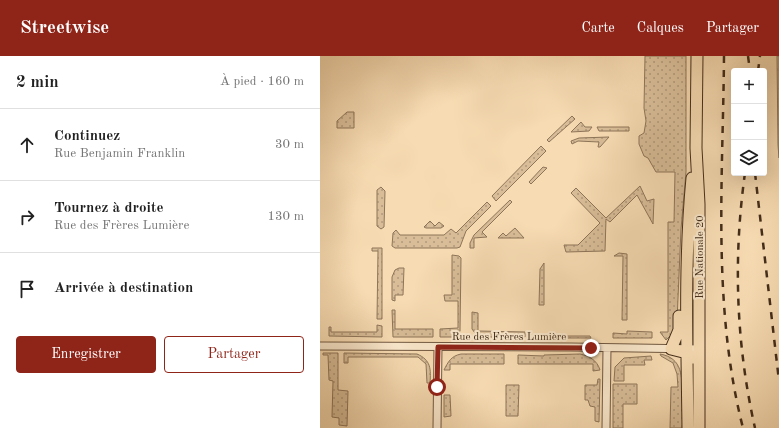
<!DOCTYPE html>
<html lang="fr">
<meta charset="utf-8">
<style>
body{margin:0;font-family:"Old Standard TT",serif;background:#f2f2f2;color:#222}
.controls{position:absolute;right:12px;top:12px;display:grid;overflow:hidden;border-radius:4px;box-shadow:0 4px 16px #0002}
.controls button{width:36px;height:36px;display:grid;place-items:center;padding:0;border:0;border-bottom:1px solid #e0e0e0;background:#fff;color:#222;font:20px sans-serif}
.stop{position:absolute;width:12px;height:12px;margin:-9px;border:3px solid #8f2418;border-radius:50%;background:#fff}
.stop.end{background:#8f2418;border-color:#fff;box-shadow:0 1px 4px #0008}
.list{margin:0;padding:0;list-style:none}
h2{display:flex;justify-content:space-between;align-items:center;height:52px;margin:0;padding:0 16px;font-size:17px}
h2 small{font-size:13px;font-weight:400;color:#767676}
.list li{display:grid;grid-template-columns:26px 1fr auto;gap:12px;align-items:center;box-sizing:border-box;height:72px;padding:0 16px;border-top:1px solid #e0e0e0}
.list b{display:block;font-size:15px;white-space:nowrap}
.list p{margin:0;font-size:13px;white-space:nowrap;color:#767676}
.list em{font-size:13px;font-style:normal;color:#767676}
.actions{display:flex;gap:8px;padding:12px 16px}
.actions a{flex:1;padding:9px 0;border:1px solid #8f2418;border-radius:4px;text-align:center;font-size:14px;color:#8f2418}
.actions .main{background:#8f2418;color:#fff}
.icon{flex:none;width:22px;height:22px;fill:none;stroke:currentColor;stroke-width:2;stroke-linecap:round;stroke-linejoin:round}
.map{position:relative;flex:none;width:459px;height:372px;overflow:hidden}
header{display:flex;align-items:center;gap:24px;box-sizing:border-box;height:56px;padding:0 20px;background:#8f2418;color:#fff}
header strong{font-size:19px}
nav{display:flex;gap:22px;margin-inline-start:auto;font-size:14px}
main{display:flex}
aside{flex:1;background:#fff}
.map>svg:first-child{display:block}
.grass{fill:url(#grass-dots);stroke:#8e7559}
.forest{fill:url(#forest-crowns);stroke:#8e7559}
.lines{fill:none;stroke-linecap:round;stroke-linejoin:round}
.minor-casing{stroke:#705840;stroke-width:9}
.primary-casing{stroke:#432d1a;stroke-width:13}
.minor{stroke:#fae8cd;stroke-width:7}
.primary{stroke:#f7dbb2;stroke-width:11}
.rail{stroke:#432d1a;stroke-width:2.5;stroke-dasharray:7 7;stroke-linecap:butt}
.route{stroke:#8f2418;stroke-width:5}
.labels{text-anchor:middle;stroke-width:4;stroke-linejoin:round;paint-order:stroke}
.street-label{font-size:11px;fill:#432d1a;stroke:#fae8cd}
</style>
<header>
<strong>Streetwise</strong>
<nav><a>Carte</a><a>Calques</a><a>Partager</a></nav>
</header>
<main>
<aside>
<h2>2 min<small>À pied · 160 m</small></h2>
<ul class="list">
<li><svg class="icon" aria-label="ahead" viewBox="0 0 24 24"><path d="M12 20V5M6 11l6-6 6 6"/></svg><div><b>Continuez</b><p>Rue Benjamin Franklin</p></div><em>30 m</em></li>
<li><svg class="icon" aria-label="right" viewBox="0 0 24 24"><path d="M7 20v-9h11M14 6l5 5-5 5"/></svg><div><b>Tournez à droite</b><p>Rue des Frères Lumière</p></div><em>130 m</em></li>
<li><svg class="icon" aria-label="arrive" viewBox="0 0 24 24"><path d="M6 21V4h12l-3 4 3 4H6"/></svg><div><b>Arrivée à destination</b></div></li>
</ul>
<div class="actions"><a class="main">Enregistrer</a><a>Partager</a></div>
</aside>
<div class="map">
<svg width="459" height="372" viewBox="0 0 459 372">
<defs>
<pattern id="grass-dots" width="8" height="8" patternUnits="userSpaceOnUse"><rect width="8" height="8" fill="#d8bd98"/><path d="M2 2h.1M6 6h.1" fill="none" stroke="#b19a7b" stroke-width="1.8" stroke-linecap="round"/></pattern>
<pattern id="forest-crowns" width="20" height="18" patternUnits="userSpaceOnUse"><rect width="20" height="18" fill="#d8bd98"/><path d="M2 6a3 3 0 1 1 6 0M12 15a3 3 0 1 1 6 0" fill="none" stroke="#b19a7b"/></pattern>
</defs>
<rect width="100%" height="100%" fill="#f7dbb2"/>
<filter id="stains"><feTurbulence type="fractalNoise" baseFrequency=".005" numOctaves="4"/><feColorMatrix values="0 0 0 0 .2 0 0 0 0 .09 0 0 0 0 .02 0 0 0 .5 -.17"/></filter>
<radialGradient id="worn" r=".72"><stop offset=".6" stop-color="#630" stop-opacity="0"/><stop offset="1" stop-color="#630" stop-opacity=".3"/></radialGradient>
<!-- grass -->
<path class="grass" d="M325 0H366V116L361 173 357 265 351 279 346 284 340 276H348V166H354L355 116H336L328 102 324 100 319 88V80L324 77 326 65 324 52Z
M27 56H34V72H17V65Z
M252 60 255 63 229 86 227 84Z
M261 66 265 71H272L269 75 251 76Z
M277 71H309V75H279Z
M289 81 280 91H278L279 86 258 85 252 88 251 85 259 82Z
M221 90 226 95 176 145 172 140Z
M223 111 227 112 211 128 209 126Z
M320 130 327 145 334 143 333 168 317 139 290 166 286 163 285 195 246 196 244 189H258L280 167 251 137 256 132 286 162Z
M61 131 65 135 64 171 61 173 57 170V134Z
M190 144 192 146 162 176 167 181 154 182V192H150V187L154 179Z
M167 146 171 150 146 175 140 191 137 192H75L72 190 73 177 76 174 80 179H124L131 173 136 177Z
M110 165 115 170 119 166 124 170 121 172H106L104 171Z
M195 172 204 182H178L183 177 186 180Z
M52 192H62V263H57L58 195H52Z
M299 197 307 198V264H302L303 200H294Z
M132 199 139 200 141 202 140 275 136 281H120V273L138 272V245H125L124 239H132Z
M224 207V249H219L220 213Z
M79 212H84L83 239H75V245L72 244V221L75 214Z
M72 254H75V273H113V281H73Z
M152 256 158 257V275L205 276V281H158L152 273Z
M57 269 62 270V281L9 280V271H11V276H57Z
M307 275 332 276V282H293V277L307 278Z
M228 280H270L271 282H228Z
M3 297H18V334L28 335 27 370 19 369V362L12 361 13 325 9 324 8 299H3Z
M24 297 97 298C111 304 111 313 110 327H107L106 308 98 301H28V307H24Z
M141 298H184V308H130V314H124C128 306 131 300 141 298Z
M260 298C269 300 277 304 280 314L273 315V308H198V299L224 300V299Z
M340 298C363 302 362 321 362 340 363 351 363 361 363 372H350L351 331H358L357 318 353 307 341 300Z
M331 300 332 304H324L325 309H304V325H294L295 311 304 302Z
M278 323H280L279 366 275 365V351L270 350 268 344H265V329H277Z
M293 328H317V348H303V372H293Z
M186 329H199L198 360H186Z
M124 339H130L131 360 124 361Z"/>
<!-- forest -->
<path class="forest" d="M457 0H459V102L458 89Z"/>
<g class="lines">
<!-- minor casing -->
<g class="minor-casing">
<path id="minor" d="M0 290 251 291 379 293
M117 372 118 291
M286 372 287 292"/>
</g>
<!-- primary casing -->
<g class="primary-casing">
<path id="primary" d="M377 0 376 92 379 148V372
M359 260V274L351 293 367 297 373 302
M368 372C367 289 364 205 372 122"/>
</g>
<!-- minor -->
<use href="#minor" class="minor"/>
<!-- primary -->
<use href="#primary" class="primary"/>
<!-- rail -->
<path class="rail" d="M404 0C403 124 392 251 423 372
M428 0 430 15
M438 15 440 0
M425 117C413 202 416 288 435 372
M435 117 459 325"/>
</g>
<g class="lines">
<!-- route -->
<path class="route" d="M117 331 118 291 271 292"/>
</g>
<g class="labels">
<!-- street labels -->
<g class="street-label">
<text transform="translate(379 201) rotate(-90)" y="4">Rue Nationale 20</text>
<text x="189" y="284">Rue des Frères Lumière</text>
</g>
</g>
<rect width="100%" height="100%" filter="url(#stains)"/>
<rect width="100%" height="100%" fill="url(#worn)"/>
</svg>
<div class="controls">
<button>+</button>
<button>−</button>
<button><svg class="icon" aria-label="layers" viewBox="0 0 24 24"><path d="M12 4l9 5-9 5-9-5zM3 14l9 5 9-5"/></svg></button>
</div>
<div class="stop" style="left:117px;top:331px"></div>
<div class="stop end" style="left:271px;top:292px"></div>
</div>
</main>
